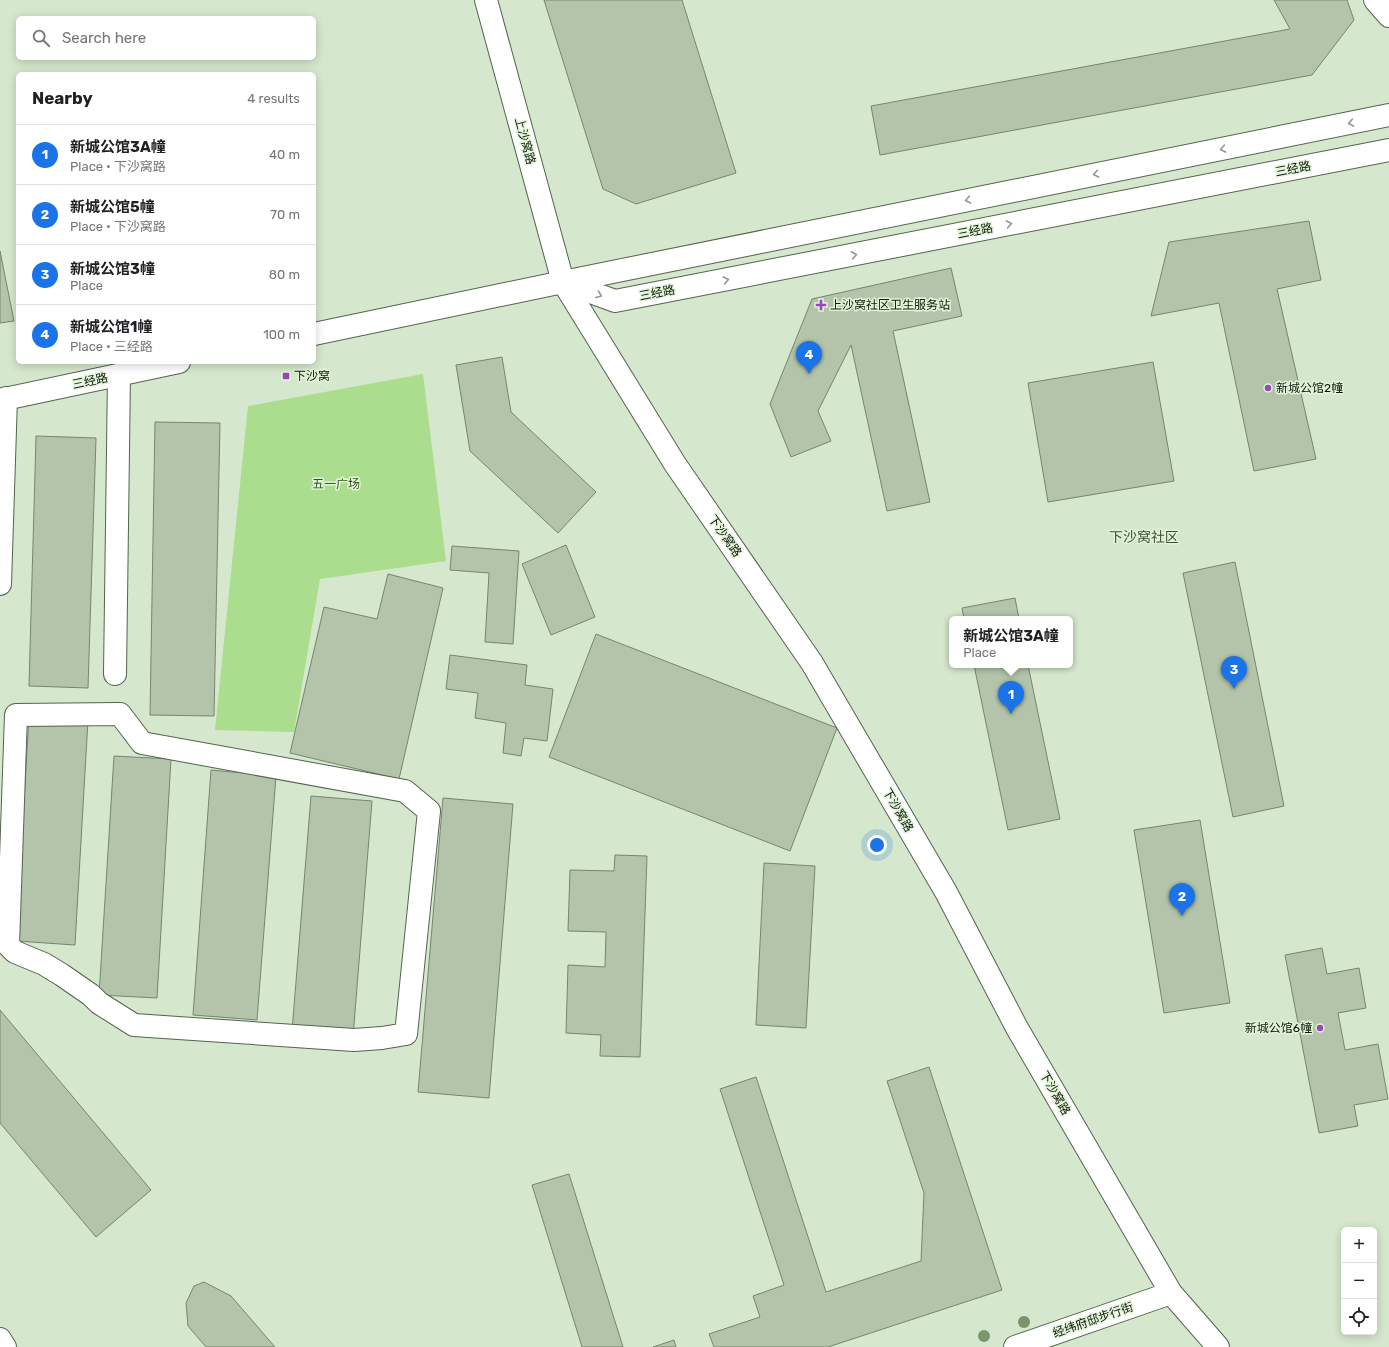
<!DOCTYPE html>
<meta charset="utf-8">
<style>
body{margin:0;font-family:Rubik,"Noto Sans SC",sans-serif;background:#f6f6f6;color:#202124}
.controls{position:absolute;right:12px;bottom:12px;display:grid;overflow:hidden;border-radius:6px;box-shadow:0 2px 10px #0003}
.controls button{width:36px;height:36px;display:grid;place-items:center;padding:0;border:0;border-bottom:1px solid #e0e0e0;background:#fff;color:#202124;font:20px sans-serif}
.you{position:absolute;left:877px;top:845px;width:14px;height:14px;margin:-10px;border:3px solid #fff;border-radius:50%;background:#1a73e8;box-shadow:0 0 0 6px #1a73e833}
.badge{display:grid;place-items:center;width:26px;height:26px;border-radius:50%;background:#1a73e8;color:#fff;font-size:13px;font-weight:700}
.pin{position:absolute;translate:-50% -33px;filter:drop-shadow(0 1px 2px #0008)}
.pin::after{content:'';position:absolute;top:21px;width:14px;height:12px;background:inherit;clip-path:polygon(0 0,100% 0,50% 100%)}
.popup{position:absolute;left:949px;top:616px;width:124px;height:52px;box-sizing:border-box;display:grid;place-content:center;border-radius:6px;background:#fff;filter:drop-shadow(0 1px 3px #0005);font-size:13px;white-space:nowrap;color:#757577}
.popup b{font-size:15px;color:#202124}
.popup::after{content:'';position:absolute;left:50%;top:100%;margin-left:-8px;border:8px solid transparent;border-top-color:#fff}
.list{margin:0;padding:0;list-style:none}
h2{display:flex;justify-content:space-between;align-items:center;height:52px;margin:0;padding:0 16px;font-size:17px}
h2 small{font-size:13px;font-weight:400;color:#757577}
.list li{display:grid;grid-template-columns:26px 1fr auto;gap:12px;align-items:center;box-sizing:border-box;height:60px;padding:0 16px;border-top:1px solid #e0e0e0}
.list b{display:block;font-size:15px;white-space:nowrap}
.list p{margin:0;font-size:13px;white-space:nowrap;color:#757577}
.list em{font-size:13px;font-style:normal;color:#757577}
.icon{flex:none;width:22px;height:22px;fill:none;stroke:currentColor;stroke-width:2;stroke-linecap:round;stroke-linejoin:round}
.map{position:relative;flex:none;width:1389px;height:1347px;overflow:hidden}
.search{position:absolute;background:#fff;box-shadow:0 2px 10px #0003;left:16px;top:16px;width:300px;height:44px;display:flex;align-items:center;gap:10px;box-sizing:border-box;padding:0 14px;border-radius:6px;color:#757577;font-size:15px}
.panel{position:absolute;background:#fff;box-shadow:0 2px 10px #0003;left:16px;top:72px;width:300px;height:292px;border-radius:6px}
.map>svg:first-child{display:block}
.green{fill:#aadd8e}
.building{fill:#b3c4aa;stroke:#76866d}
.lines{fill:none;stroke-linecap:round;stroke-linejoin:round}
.minor-casing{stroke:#55644d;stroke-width:24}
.major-casing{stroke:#55644d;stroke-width:24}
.minor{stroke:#fff;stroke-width:22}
.major{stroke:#fff;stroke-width:22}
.tree{fill:#7a956a}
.oneway{stroke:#939792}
.poi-dot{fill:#9747b7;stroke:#e2f5d9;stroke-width:1.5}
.labels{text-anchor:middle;stroke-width:3;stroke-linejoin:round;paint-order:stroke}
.street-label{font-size:12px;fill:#10170d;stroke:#e2f5d9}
.poi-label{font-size:12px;fill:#10170d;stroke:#e2f5d9;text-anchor:start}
.park-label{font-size:12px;fill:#305219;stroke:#e2f5d9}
.quarter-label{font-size:14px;fill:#404f39;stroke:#e2f5d9}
</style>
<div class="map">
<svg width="1389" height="1347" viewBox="0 0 1389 1347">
<rect width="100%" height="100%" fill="#d5e7cc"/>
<!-- green -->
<path class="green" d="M423 374 446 561 320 579 294 732 215 730 248 406Z"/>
<!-- building -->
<path class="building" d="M544 0H682L736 173 636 204 603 189Z
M1274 0H1347L1354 20 1312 75 880 155 871 106 1290 29Z
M1309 221 1321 280 1277 289 1316 459 1254 471 1219 303 1151 316 1169 242Z
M0 251 14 321 0 323Z
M951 268 962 316 893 331 930 502 887 511 851 345 818 411 831 441 791 457 770 404 812 299Z
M502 357 511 412 596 492 558 533 470 451 456 365Z
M1153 362 1174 481 1048 502 1028 383Z
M155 422 220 423 214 716 150 715Z
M36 436 96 438 88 688 29 686Z
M566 545 595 617 551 635 522 564Z
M452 546 519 551 513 644 485 642 489 573 450 570Z
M1235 562 1284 806 1233 817 1183 573Z
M388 574 443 588 399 779 290 753 324 607 377 619Z
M1015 598 1019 619H964L962 608Z
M596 634 837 728 790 851 549 757Z
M450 655 527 665 525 685 553 689 547 741 524 738 521 756 503 753 506 723 475 718 478 693 446 689Z
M974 665H1028L1060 819 1008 830Z
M29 716 88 720 75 945 16 941Z
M114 756 171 759 157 998 99 995Z
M211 770 276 776 257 1020 193 1015Z
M311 796 372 801 353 1037 292 1031Z
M443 798 513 804 489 1098 418 1092Z
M1200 820 1230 1003 1164 1013 1134 830Z
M615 855 647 856 640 1057 600 1056 601 1035 566 1033 568 965 605 967 606 932 568 931 570 870 614 871Z
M764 863 815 866 806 1028 756 1025Z
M1322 948 1327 974 1359 968 1366 1008 1338 1013 1345 1050 1378 1044 1388 1099 1354 1105 1358 1126 1319 1133 1285 955Z
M0 1010 151 1190 96 1237 0 1123Z
M929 1067 1002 1290 828 1347H714L709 1334 760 1317 753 1296 784 1285 720 1089 756 1077 826 1292 921 1261 924 1193 887 1081Z
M569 1174 623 1347H582L532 1185Z
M204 1282 231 1296 275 1347H206L188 1326 186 1303 194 1286Z
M674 1340 676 1347H653Z"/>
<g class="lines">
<!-- minor casing -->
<g class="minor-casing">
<path id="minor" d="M486 0 563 282 675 464 812 663 946 892 1017 1028 1171 1293 1218 1347
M1375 0 1389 16
M0 584 6 398
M115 674 119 375
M120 714 142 743 405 791 429 811 406 1034 382 1038 354 1040 134 1025 99 1003 91 995 62 975 44 964 15 952 8 945 16 715Z
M0 1339 5 1347
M1015 1347 1171 1293"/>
</g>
<!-- major casing -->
<g class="major-casing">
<path id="major" d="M563 282 615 301 1389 150
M314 334 563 282 1389 115
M0 400 179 362"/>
</g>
<!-- minor -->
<use href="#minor" class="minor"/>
<!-- major -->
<use href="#major" class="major"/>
</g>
<!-- trees -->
<g class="tree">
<circle cx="1024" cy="1322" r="6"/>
<circle cx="984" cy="1336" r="6"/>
</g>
<!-- one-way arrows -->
<defs><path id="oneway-chevron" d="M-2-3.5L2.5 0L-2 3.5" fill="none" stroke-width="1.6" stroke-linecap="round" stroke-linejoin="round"/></defs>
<g class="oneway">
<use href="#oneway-chevron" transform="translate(1351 123) rotate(169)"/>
<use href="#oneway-chevron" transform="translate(1223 149) rotate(169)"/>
<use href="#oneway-chevron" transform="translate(1096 174) rotate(169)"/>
<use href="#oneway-chevron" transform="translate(968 200) rotate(169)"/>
<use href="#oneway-chevron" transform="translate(1009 224) rotate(-11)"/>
<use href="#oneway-chevron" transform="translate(854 255) rotate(-11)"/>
<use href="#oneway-chevron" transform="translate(726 280) rotate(-11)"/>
<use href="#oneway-chevron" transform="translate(599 295) rotate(21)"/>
</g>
<!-- markers -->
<g class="poi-dot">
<path d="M819 299h4v4h4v4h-4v4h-4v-4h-4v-4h4z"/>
<rect x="282" y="372" width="8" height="8" rx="2"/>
<circle cx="1268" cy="388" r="4"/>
<circle cx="1320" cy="1028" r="4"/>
</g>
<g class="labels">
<!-- street labels -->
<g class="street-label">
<text transform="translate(525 141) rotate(75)" y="4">上沙窝路</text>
<text transform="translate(1293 169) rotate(-11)" y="4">三经路</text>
<text transform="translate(975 231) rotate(-11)" y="4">三经路</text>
<text transform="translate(657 293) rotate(-11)" y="4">三经路</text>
<text transform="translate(90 381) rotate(-12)" y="4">三经路</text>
<text transform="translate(725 536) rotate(55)" y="4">下沙窝路</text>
<text transform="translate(898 810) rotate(60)" y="4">下沙窝路</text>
<text transform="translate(1055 1093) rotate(60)" y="4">下沙窝路</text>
<text transform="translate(1093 1320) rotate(-19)" y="4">经纬府邸步行街</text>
</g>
<!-- poi labels -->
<g class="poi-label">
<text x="830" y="309">上沙窝社区卫生服务站</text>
<text x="294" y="380">下沙窝</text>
<text x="1276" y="392">新城公馆2幢</text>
<text x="1312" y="1032" text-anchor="end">新城公馆6幢</text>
</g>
<!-- park labels -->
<g class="park-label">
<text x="336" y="488">五一广场</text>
</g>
<!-- quarter labels -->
<g class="quarter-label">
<text x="1144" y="542">下沙窝社区</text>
</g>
</g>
</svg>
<div class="controls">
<button>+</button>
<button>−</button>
<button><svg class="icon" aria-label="locate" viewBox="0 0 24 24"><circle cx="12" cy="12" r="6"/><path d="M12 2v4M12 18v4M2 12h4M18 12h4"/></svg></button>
</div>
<div class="you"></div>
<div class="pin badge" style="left:1011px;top:714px">1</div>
<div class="popup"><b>新城公馆3A幢</b>Place</div>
<div class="pin badge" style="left:1182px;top:916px">2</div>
<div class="pin badge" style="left:1234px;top:689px">3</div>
<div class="pin badge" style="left:809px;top:374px">4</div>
<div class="search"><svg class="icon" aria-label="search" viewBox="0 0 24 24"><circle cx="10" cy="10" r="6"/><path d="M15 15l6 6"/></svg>Search here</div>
<section class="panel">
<h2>Nearby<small>4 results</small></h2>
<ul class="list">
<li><span class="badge">1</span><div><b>新城公馆3A幢</b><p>Place · 下沙窝路</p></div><em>40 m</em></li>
<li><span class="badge">2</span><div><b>新城公馆5幢</b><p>Place · 下沙窝路</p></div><em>70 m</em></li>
<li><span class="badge">3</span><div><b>新城公馆3幢</b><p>Place</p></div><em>80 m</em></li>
<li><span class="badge">4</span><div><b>新城公馆1幢</b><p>Place · 三经路</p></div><em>100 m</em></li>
</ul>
</section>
</div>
